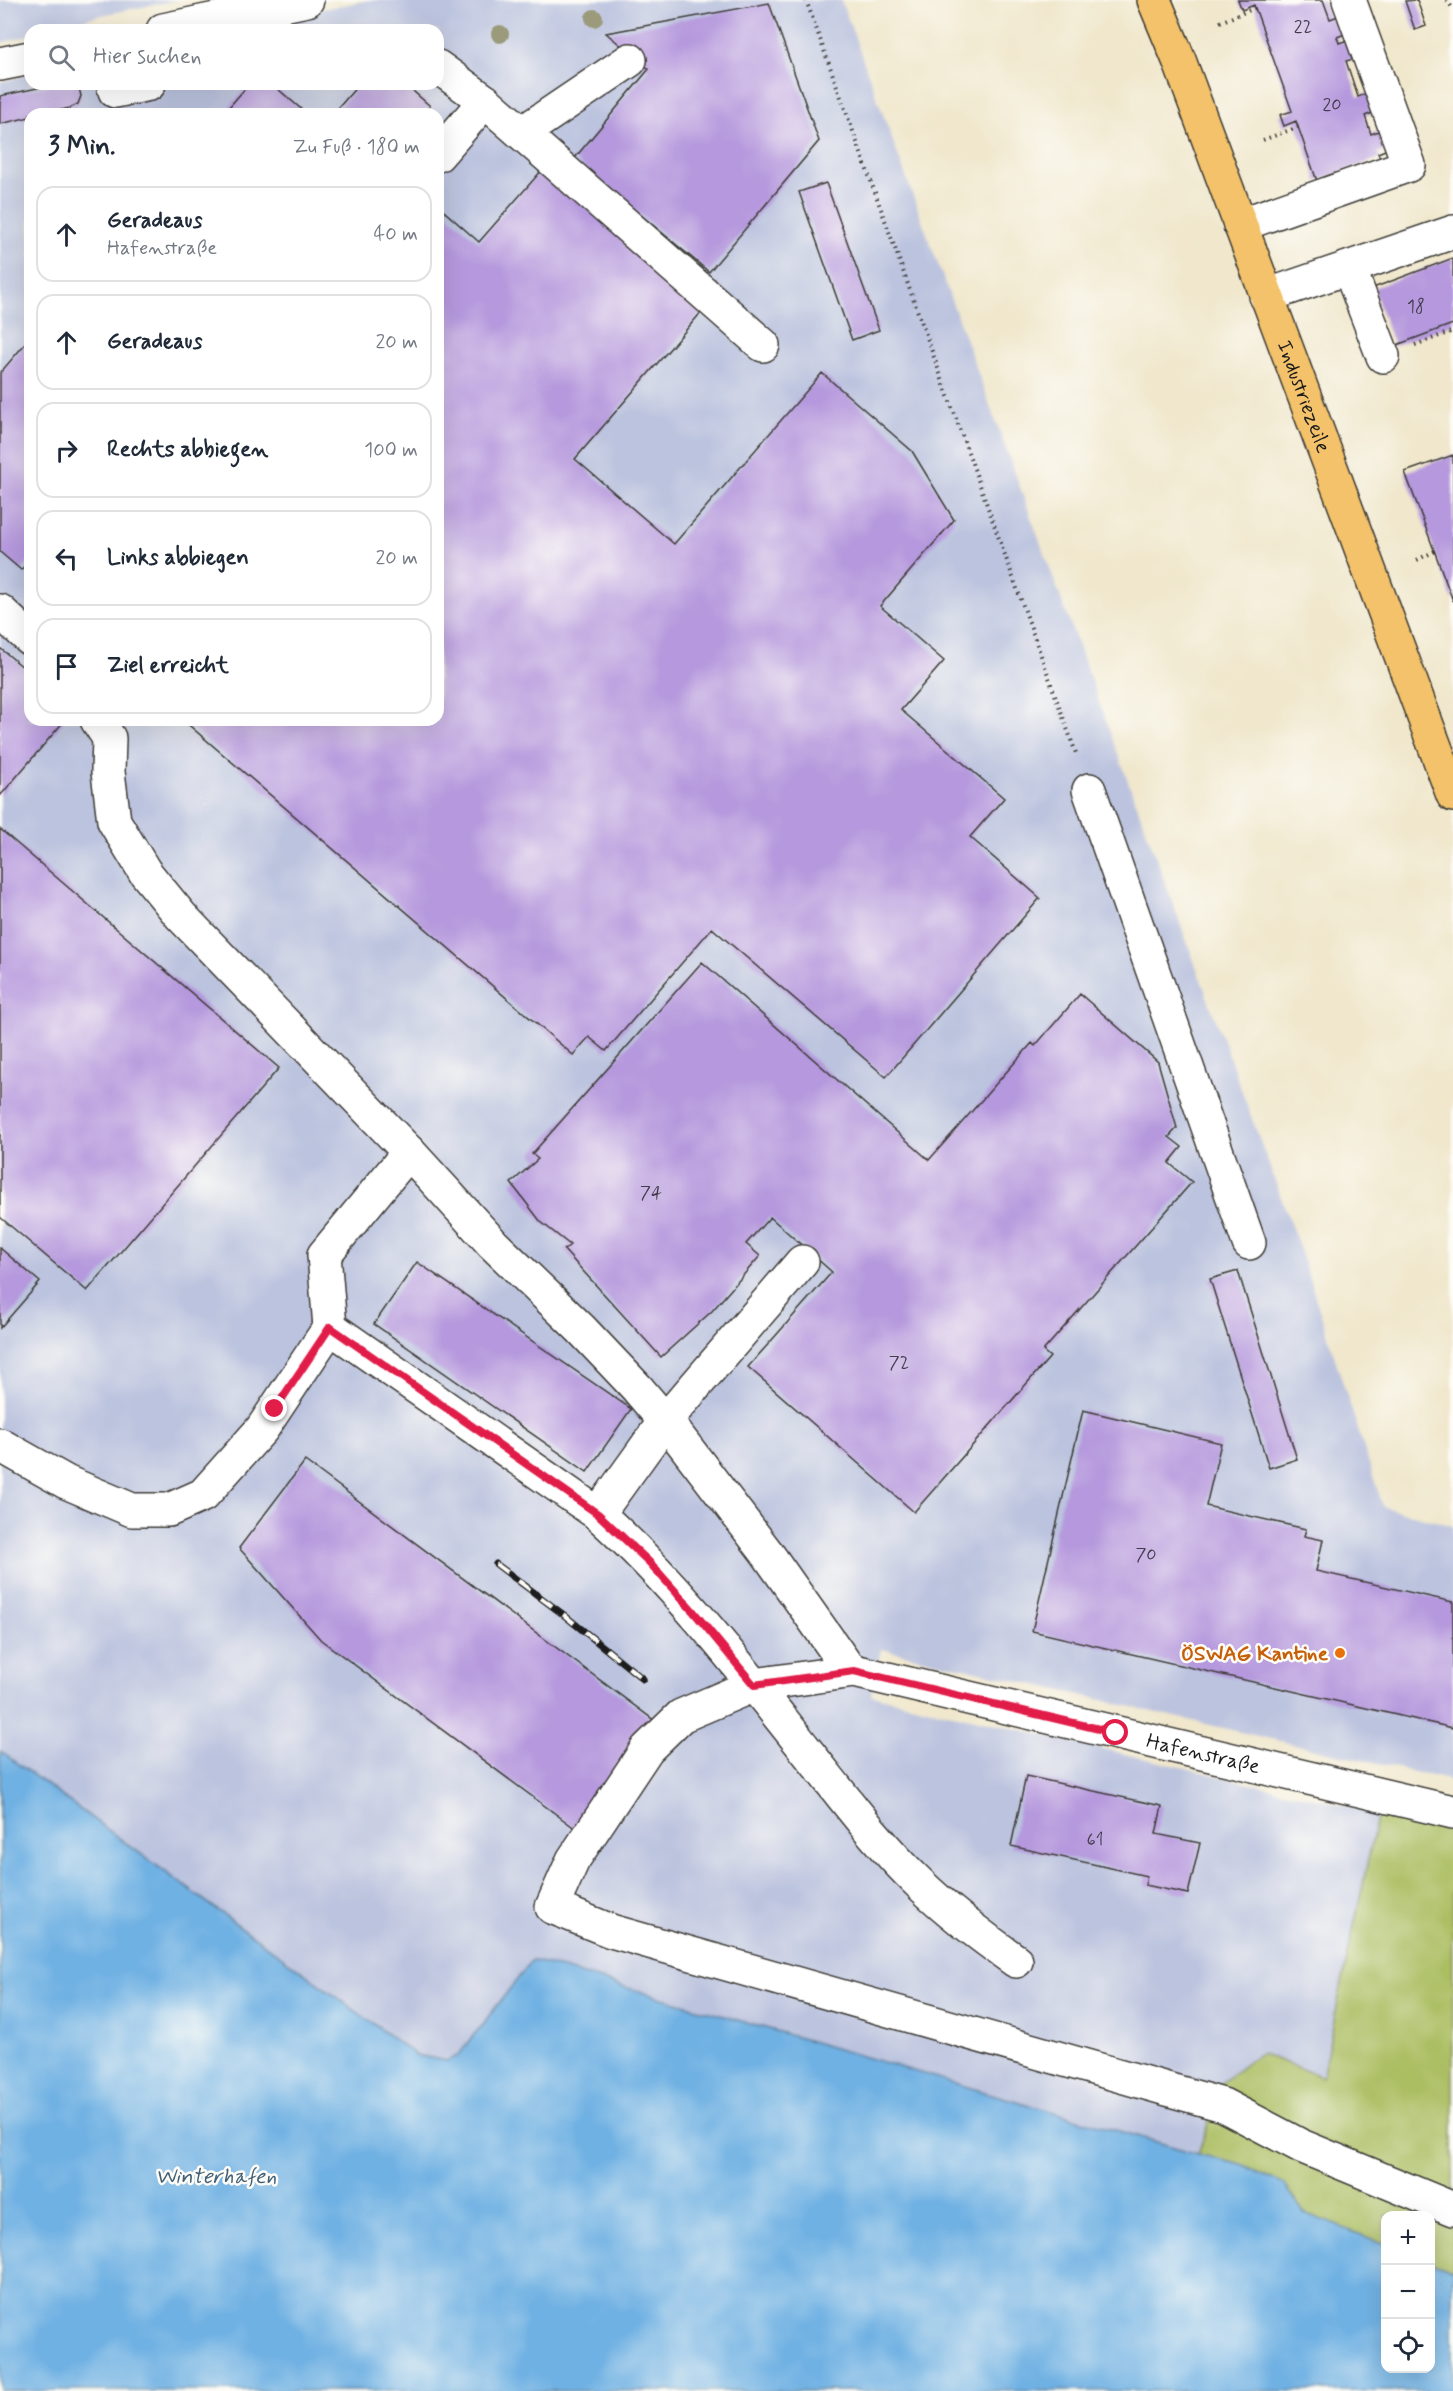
<!DOCTYPE html>
<html lang="de">
<meta charset="utf-8">
<style>
body{margin:0;font-family:Mynerve,sans-serif;background:#f6f6f7;color:#1f2937}
.controls{position:absolute;right:18px;bottom:18px;display:grid;overflow:hidden;border-radius:12px;box-shadow:0 6px 24px #0002}
.controls button{width:54px;height:54px;display:grid;place-items:center;padding:0;border:0;border-bottom:2px solid #e0e1e3;background:#fff;color:#1f2937;font:30px sans-serif}
.stop{position:absolute;width:18px;height:18px;margin:-14px;border:4px solid #e11d48;border-radius:50%;background:#fff}
.stop.end{background:#e11d48;border-color:#fff;box-shadow:0 2px 6px #0008}
.list{margin:0;padding:0;list-style:none}
h2{display:flex;justify-content:space-between;align-items:center;height:78px;margin:0;padding:0 24px;font-size:26px}
h2 small{font-size:20px;font-weight:400;color:#747a83}
.list li{display:grid;grid-template-columns:39px 1fr auto;gap:18px;align-items:center;box-sizing:border-box;height:96px;margin:0 12px 12px;padding:0 12px;border:2px solid #e0e1e3;border-radius:18px}
.list b{display:block;font-size:22px;white-space:nowrap}
.list p{margin:0;font-size:20px;white-space:nowrap;color:#747a83}
.list em{font-size:20px;font-style:normal;color:#747a83}
.icon{flex:none;width:33px;height:33px;fill:none;stroke:currentColor;stroke-width:2;stroke-linecap:round;stroke-linejoin:round}
.map{position:relative;flex:none;width:1453px;height:2391px;overflow:hidden}
.search{position:absolute;background:#fff;box-shadow:0 6px 24px #0002;left:24px;top:24px;width:420px;height:66px;display:flex;align-items:center;gap:15px;box-sizing:border-box;padding:0 21px;border-radius:18px;color:#747a83;font-size:22px}
.panel{position:absolute;background:#fff;box-shadow:0 6px 24px #0002;left:24px;top:108px;width:420px;height:618px;border-radius:18px}
.map>svg:first-child{display:block}
.industrial{fill:#bbc3de;fill-rule:evenodd}
.green{fill:#abbe62;stroke:#646d3f;stroke-width:1.5}
.water{fill:#6fb1e3;stroke:#466680;stroke-width:1.5}
.building{fill:#b598dd}
.lines{fill:none;stroke-linecap:round;stroke-linejoin:round}
.minor-casing{stroke:#3c3a36;stroke-width:36}
.major-casing{stroke:#3c3a36;stroke-width:36}
.path{stroke:#3c3a36;stroke-width:4;stroke-dasharray:1.5 4.5;stroke-linecap:butt}
.minor{stroke:#fff;stroke-width:33}
.major{stroke:#f3c26a;stroke-width:33}
.rail-casing{stroke:#1c1c1c;stroke-width:7}
.rail{stroke:#fdfcf7;stroke-width:4.5;stroke-dasharray:14;stroke-linecap:butt}
.tree{fill:#9b9b7b}
.route{stroke:#e11d48;stroke-width:8}
.food-dot{fill:#e8710a;stroke:#fdfcf7;stroke-width:2}
.labels{text-anchor:middle;stroke-width:5;stroke-linejoin:round;paint-order:stroke}
.number-label{font-size:18px;fill:#423b4c}
.street-label{font-size:21px;fill:#1c1c1c;stroke:#fdfcf7}
.food-label{font-size:21px;font-weight:bold;fill:#c56008;stroke:#fdfcf7;text-anchor:end}
.water-label{font-size:22px;font-style:italic;fill:#415f76;stroke:#fdfcf7}
</style>
<div class="map">
<svg width="1453" height="2391" viewBox="0 0 1453 2391">
<rect width="100%" height="100%" fill="#fdfcf7"/>
<filter id="ink" filterUnits="userSpaceOnUse"><feTurbulence type="fractalNoise" baseFrequency=".0167" numOctaves="2"/><feDisplacementMap in="SourceGraphic" scale="12" xChannelSelector="R" yChannelSelector="G"/><feConvolveMatrix kernelMatrix="1 2 1 2 8 2 1 2 1" color-interpolation-filters="sRGB"/></filter>
<filter id="wash" filterUnits="userSpaceOnUse"><feTurbulence type="fractalNoise" baseFrequency=".008" numOctaves="4" result="noise"/><feDisplacementMap in="SourceGraphic" scale="24" xChannelSelector="R" yChannelSelector="G"/><feGaussianBlur stdDeviation="1.35" result="paint"/><feColorMatrix in="noise" values="0 0 0 0 0 0 0 0 0 0 0 0 0 0 0 0 0 1.4 0 .05"/><feComposite in="paint" operator="in"/></filter>
<g filter="url(#wash)">
<rect width="100%" height="100%" fill="#f0e7cc"/>
<!-- industrial -->
<path class="industrial" d="M0 0H177L97 16 47 30H30V35L0 43Z
M369 0H841L1298 1244 1383 1507 1453 1526V1781L881 1649 871 1695 1378 1813 1322 2077 1237 2071 1217 2086 1208 2124 1198 2154 532 1960 458 2056 446 2061 416 2055 0 1751V82L30 74V84H438V30H216ZM30 114H438V720H30Z"/>
<!-- green -->
<path class="green" d="M1378 1813 1453 1832V2270L1431 2262 1430 2216H1386L1385 2244 1304 2213 1284 2185 1242 2165 1198 2154 1208 2124 1217 2086 1260 2053 1322 2077Z"/>
<!-- water -->
<path class="water" d="M0 1751 416 2055 446 2061 458 2056 532 1960 1198 2154 1242 2165 1285 2185 1304 2213 1385 2244 1386 2368H1430L1431 2262 1453 2270V2391H0Z"/>
<g id="blocks">
<!-- building -->
<path class="building" d="M1238 0H1323L1330 19 1341 15 1348 33 1337 37 1339 43 1351 39 1357 58 1346 61 1358 97 1370 92 1377 111 1365 116 1371 134 1384 129 1390 148 1378 153 1380 158 1317 181 1296 121 1284 126 1280 115 1292 111 1254 5 1242 10Z
M1417 0 1426 26 1415 30 1405 1Z
M769 3 819 141 709 272 574 159 649 69 606 33Z
M56 84H78L81 96 78 104 70 108 44 114H30V117L0 124V96Z
M249 84H272L307 114H223Z
M359 84H405L430 106 422 114H333Z
M542 170 704 309 575 459 674 544 822 373 912 451 954 520 880 606 944 661 901 710 1004 798 970 837 1040 898 886 1077 712 928 606 1051 589 1037 573 1055 183 720H438V206L479 242Z
M826 183 879 330 852 340 799 192Z
M1453 258V324L1394 346 1373 288Z
M30 338V560L21 570 0 552V373Z
M1453 455V601L1405 472Z
M0 648 30 673V720H65L0 796Z
M0 829 279 1068 87 1291 0 1217Z
M702 962 929 1160 1032 1043 1035 1046 1080 994 1158 1062 1177 1128 1169 1137 1182 1147 1169 1163 1192 1182 1043 1351 1050 1357 914 1512 748 1367 832 1272 770 1217 746 1244 760 1256 712 1311 661 1357 564 1250 570 1245 541 1222 511 1183 538 1159 532 1154Z
M0 1248 40 1282 0 1328Z
M417 1262 631 1409 587 1472 374 1324Z
M1238 1271 1297 1459 1269 1468 1210 1279Z
M1083 1410 1221 1443 1206 1506 1306 1529 1304 1536 1323 1540 1316 1571 1453 1602V1728L1032 1631Z
M305 1461 655 1721 576 1829 321 1640 239 1548Z
M1026 1776 1162 1806 1156 1834 1200 1843 1188 1894 1145 1885 1147 1876 1011 1846Z"/>
</g>
</g>
<g filter="url(#ink)">
<use href="#blocks" fill-opacity="0" stroke="#3c3a36" stroke-width="1.5"/>
<g class="lines">
<!-- minor casing -->
<g class="minor-casing">
<g id="minor">
<path d="M163 30 307 0"/>
<path d="M0 64 30 58"/>
<path d="M438 67 485 101 438 155"/>
<path d="M113 84 115 91 149 84"/>
<path d="M485 101 763 345"/>
<path d="M522 133 630 60"/>
<path d="M1240 225 1409 165 1349 0"/>
<path d="M1349 268 1383 356"/>
<path d="M1266 296 1453 232"/>
<path d="M0 611 30 639"/>
<path id="s1" d="M97 720 109 738 108 772 114 821 145 872 181 916 409 1152 493 1244 581 1329 637 1388 676 1434 767 1553 846 1665 854 1671 1453 1812"/>
<path d="M1089 790 1249 1243"/>
<path d="M409 1152 324 1255 330 1327 598 1514C676 1584 740 1667 805 1749 842 1795 877 1843 920 1884 950 1913 982 1937 1016 1961"/>
<path d="M0 1445 66 1482 132 1510H169L203 1495 262 1429 330 1327"/>
<path d="M598 1514 665 1421 802 1262"/>
<path d="M854 1671 754 1685 681 1716 647 1749 573 1860 552 1907 611 1931 1223 2105 1301 2146 1453 2209"/>
</g>
</g>
<!-- major casing -->
<g class="major-casing">
<g id="major">
<path id="s2" d="M1154 0 1179 60 1453 795"/>
</g>
</g>
<!-- path -->
<path class="path" d="M806 0 1077 756
M1447 0 1453 9
M1220 22 1255 8
M1263 140 1298 127
M1415 345 1453 331
M1417 560 1435 551"/>
<!-- minor -->
<use href="#minor" class="minor"/>
<!-- major -->
<use href="#major" class="major"/>
<!-- rail casing -->
<g class="rail-casing">
<path id="rail" d="M496 1564 564 1615 643 1679"/>
</g>
<!-- rail -->
<use href="#rail" class="rail"/>
</g>
<!-- trees -->
<g class="tree">
<circle cx="594" cy="18" r="9"/>
<circle cx="500" cy="34" r="9"/>
</g>
</g>
<g class="lines" filter="url(#ink)">
<!-- route -->
<path class="route" d="M275 1409 330 1327 598 1514 649 1562 693 1611 754 1685 854 1671 1116 1733"/>
</g>
<!-- markers -->
<circle class="food-dot" cx="1340" cy="1653" r="6"/>
<g class="labels">
<!-- number labels -->
<g class="number-label">
<text x="1303" y="32">22</text>
<text x="1332" y="110">20</text>
<text x="1416" y="312">18</text>
<text x="651" y="1198">74</text>
<text x="899" y="1368">72</text>
<text x="1146" y="1560">70</text>
<text x="1095" y="1845">61</text>
</g>
<!-- street labels -->
<g class="street-label">
<text dy="7" stroke="none"><textPath href="#s2" startOffset="424">Industriezeile</textPath></text>
<text dy="7" stroke="none"><textPath href="#s1" startOffset="1594">Hafenstraße</textPath></text>
</g>
<!-- food labels -->
<g class="food-label">
<text x="1328" y="1660">ÖSWAG Kantine</text>
</g>
<!-- water labels -->
<g class="water-label">
<text x="216" y="2183">Winterhafen</text>
</g>
</g>
</svg>
<div class="controls">
<button>+</button>
<button>−</button>
<button><svg class="icon" aria-label="locate" viewBox="0 0 24 24"><circle cx="12" cy="12" r="6"/><path d="M12 2v4M12 18v4M2 12h4M18 12h4"/></svg></button>
</div>
<div class="stop" style="left:1116px;top:1733px"></div>
<div class="stop end" style="left:275px;top:1409px"></div>
<div class="search"><svg class="icon" aria-label="search" viewBox="0 0 24 24"><circle cx="10" cy="10" r="6"/><path d="M15 15l6 6"/></svg>Hier suchen</div>
<section class="panel">
<h2>3 Min.<small>Zu Fuß · 180 m</small></h2>
<ul class="list">
<li><svg class="icon" aria-label="ahead" viewBox="0 0 24 24"><path d="M12 20V5M6 11l6-6 6 6"/></svg><div><b>Geradeaus</b><p>Hafenstraße</p></div><em>40 m</em></li>
<li><svg class="icon" aria-label="ahead" viewBox="0 0 24 24"><path d="M12 20V5M6 11l6-6 6 6"/></svg><div><b>Geradeaus</b></div><em>20 m</em></li>
<li><svg class="icon" aria-label="right" viewBox="0 0 24 24"><path d="M7 20v-9h11M14 6l5 5-5 5"/></svg><div><b>Rechts abbiegen</b></div><em>100 m</em></li>
<li><svg class="icon" aria-label="left" viewBox="0 0 24 24"><path d="M17 20v-9H6M10 6l-5 5 5 5"/></svg><div><b>Links abbiegen</b></div><em>20 m</em></li>
<li><svg class="icon" aria-label="arrive" viewBox="0 0 24 24"><path d="M6 21V4h12l-3 4 3 4H6"/></svg><div><b>Ziel erreicht</b></div></li>
</ul>
</section>
</div>
